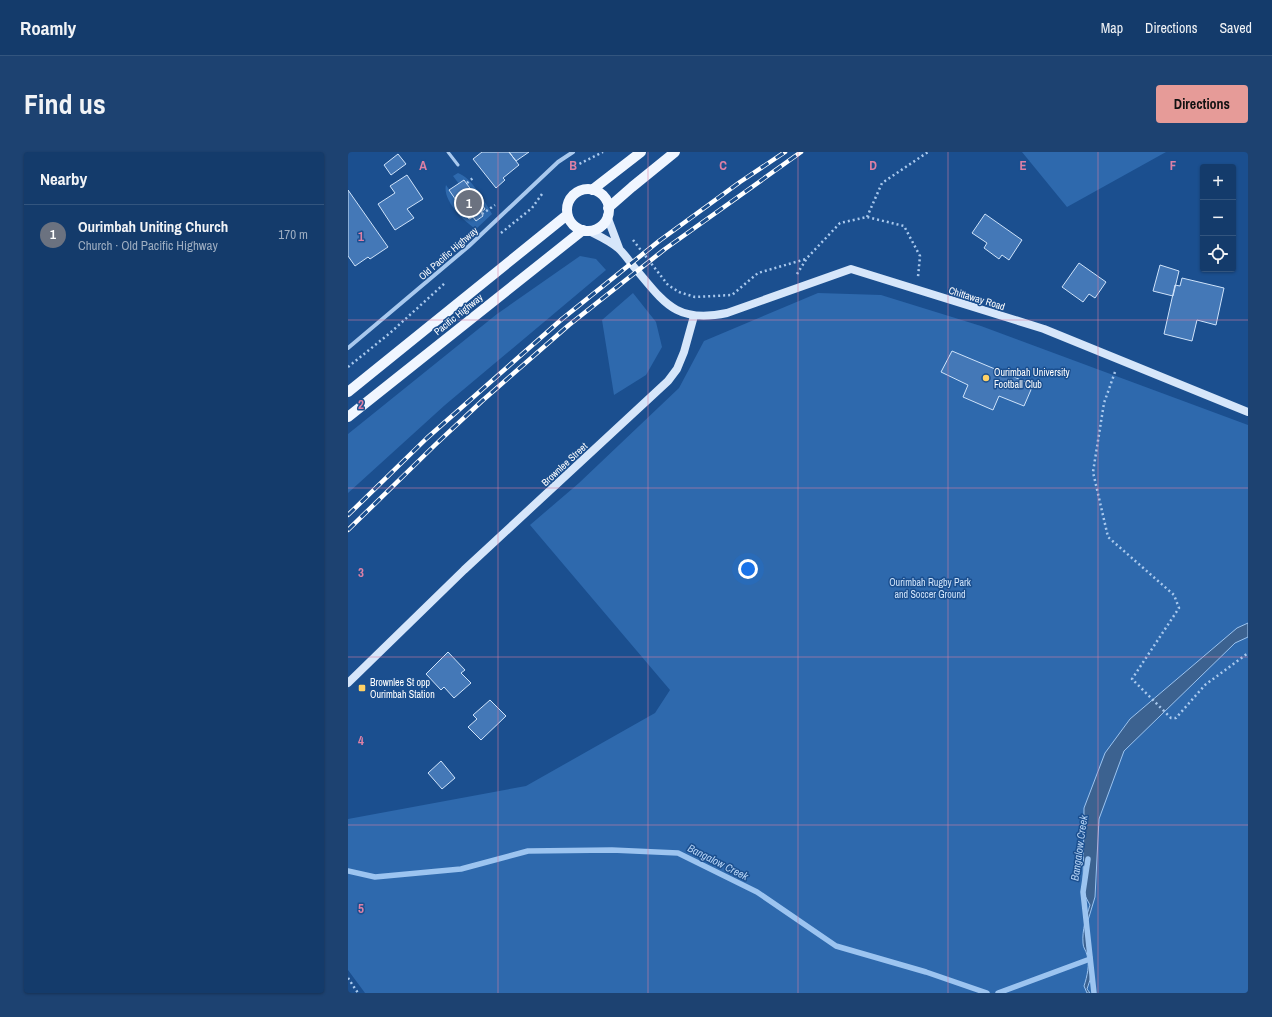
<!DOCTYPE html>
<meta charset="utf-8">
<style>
body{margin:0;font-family:"Archivo Narrow",sans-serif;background:#1d4271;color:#f1f3f6}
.controls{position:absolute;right:12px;top:12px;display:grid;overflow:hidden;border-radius:4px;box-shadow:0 1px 3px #0004}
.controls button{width:36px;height:36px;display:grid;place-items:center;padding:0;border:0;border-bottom:1px solid #33557e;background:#143b6b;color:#f1f3f6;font:20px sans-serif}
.you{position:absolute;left:400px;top:417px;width:14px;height:14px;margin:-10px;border:3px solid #fff;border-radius:50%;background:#1a73e8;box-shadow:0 0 0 6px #1a73e833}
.badge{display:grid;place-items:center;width:26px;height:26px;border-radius:50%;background:#e69b98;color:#fff;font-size:13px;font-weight:700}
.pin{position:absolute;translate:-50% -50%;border:2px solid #fff;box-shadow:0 1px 4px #0006}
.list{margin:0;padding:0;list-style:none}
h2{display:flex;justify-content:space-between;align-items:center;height:52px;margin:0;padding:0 16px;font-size:17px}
h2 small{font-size:13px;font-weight:400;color:#9dadc1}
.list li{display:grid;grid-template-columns:26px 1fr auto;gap:12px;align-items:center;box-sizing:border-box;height:60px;padding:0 16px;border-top:1px solid #33557e}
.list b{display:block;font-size:15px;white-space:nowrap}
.list p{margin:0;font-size:13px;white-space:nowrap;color:#9dadc1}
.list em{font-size:13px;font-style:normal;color:#9dadc1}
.icon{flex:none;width:22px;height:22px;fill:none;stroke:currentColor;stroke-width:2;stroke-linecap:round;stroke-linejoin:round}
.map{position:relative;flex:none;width:900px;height:841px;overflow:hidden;border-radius:4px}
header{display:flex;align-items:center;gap:24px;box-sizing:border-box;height:56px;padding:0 20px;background:#143b6b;border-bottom:1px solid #33557e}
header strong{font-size:19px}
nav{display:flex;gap:22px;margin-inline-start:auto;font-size:14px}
.intro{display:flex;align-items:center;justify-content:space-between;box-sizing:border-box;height:96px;padding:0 24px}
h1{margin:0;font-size:28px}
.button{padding:10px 18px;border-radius:4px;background:#e69b98;color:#111;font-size:14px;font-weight:700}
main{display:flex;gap:24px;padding:0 24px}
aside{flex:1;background:#143b6b;border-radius:4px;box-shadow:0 1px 3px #0004}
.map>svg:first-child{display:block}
.green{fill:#2e69ad}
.water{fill:#3c6290;stroke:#9cc4f0}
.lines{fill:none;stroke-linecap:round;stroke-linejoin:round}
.stream{stroke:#9cc4f0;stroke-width:5.5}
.building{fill:#4478b7;stroke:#cfe3fa}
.path{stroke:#a9c9ee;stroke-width:2.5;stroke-dasharray:2 3;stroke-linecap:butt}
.lane{stroke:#a9c9ee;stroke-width:3}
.street{stroke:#a9c9ee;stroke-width:4}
.secondary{stroke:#d6e6fa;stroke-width:8}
.primary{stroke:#f0f6ff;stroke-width:10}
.rail-casing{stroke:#fff;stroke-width:4.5}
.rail{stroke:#1b4f8f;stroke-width:3;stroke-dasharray:9;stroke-linecap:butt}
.grid{fill:none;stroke:#dd80a5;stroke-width:1;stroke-opacity:0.55}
.poi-dot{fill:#ffd166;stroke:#1b4f8f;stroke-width:1.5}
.labels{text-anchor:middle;stroke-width:3;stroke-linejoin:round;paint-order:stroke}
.street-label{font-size:10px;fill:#fff;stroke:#1b4f8f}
.poi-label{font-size:10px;fill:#fff;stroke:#1b4f8f;text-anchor:start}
.park-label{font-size:10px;fill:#cfe3fa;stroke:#1b4f8f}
.water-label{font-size:11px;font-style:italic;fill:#b5d3f5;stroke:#1b4f8f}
.grid-label{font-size:13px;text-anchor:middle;font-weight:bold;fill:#dd80a5;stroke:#1b4f8f;stroke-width:3;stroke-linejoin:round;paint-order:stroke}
</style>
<header>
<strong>Roamly</strong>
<nav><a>Map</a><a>Directions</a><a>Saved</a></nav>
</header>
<div class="intro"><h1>Find us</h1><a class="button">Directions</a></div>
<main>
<aside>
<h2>Nearby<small></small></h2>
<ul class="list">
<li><span class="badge" style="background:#6b7280">1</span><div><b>Ourimbah Uniting Church</b><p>Church · Old Pacific Highway</p></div><em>170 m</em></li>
</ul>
</aside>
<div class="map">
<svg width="900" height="841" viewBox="0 0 900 841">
<rect width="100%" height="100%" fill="#1b4f8f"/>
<!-- green -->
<path class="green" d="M674 0H818L719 55Z
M110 21C124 26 137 50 144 62L128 77C116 70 94 48 98 33L121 67 125 65 128 69 135 64 133 60 136 57 117 28 111 32 105 24Z
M232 104 248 107 258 118 97 253 0 341V282L149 162Z
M285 141 308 170 314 195 298 223 266 243 254 168Z
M470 141 533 143 633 174 900 273V841H17L0 818V667L178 634 307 561 322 538 182 373 231 331 331 236 356 189Z"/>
<!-- water -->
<path class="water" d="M900 471V485L887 491 776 599 751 667 747 745 738 775 739 794 744 805 742 828 739 837 742 841H739L736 834C739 825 742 812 739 803 738 798 735 796 735 791 734 778 738 766 742 753L735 740 736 656 757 601 782 567 889 476Z"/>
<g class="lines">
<!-- stream -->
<path class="stream" d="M740 707 735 740 746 841
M0 719 27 725 113 717 180 699 264 698 330 701 409 740 488 794 578 820 639 841
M650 841 742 807"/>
</g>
<!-- building -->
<path class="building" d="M134 0H161L171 13 155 26 157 28 148 36 125 7Z
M161 0H181L168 9Z
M50 2 58 12 43 23 36 13Z
M59 23 75 47 59 57 66 66 47 78 30 52 47 41 42 34Z
M116 28 137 57 133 60 135 64 128 69 125 65 121 67 101 38Z
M0 38 40 95 22 107 20 105 7 114 0 104Z
M637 62 674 88 661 108 654 103 651 107 636 96 639 91 624 81Z
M731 111 758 130 747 146 741 142 735 150 714 135Z
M812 113 831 119 825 144 805 139Z
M834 126 876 136 868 173 849 168 844 189 816 182 827 133 832 134Z
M604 199 685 233 676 254 651 244 645 258 615 245 620 233 593 220Z
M100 500 117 518 113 521 123 531 106 546 96 535 93 538 78 522Z
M142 548 158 564 133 588 120 575 129 567 125 563Z
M93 609 107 626 94 637 80 621Z"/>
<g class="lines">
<!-- path -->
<path class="path" d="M227 14 255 0
M119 31 125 26
M134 62 147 53
M519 65 534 31 580 0
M153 81 184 56 194 42
M285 88 320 133 331 140 347 145 384 143 410 121 458 107
M449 122 459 106 492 71 519 65 556 74 572 104 570 125
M0 215 42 181 97 131
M767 220 756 251 745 320 760 385 826 443 831 456 784 527 823 566H828L857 533 900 501
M0 826 10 841"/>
<!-- lane -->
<path class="lane" d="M100 0 110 13"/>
<!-- street -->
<path class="street" d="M0 196 121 94 210 10 225 0"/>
<!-- secondary -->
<path class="secondary" d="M259 64 271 96
M241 79C251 84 262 89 270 96 276 101 281 109 286 115 316 150 327 172 379 161L503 117 696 177 900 260
M0 531 116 418 320 229 329 217 336 200 346 164"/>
<!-- primary -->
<path class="primary" d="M219 58a21 21 0 1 1 42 0a21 21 0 1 1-42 0Z
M244 38 293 0
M260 56 284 35 327 0
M0 240 219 63
M0 265 235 78"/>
<!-- rail casing -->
<g class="rail-casing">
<path id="rail" d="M0 363 79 286 214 167 311 89 392 30 437 0
M0 378 87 293 134 249 221 173 317 97 453 0"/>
</g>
<!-- rail -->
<use href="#rail" class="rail"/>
</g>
<!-- grid -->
<path class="grid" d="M150 0V841M300 0V841M450 0V841M600 0V841M750 0V841M0 168H900M0 336H900M0 505H900M0 673H900"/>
<!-- markers -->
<g class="poi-dot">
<circle cx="638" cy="226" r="4"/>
<rect x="10" y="532" width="8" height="8" rx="2"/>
</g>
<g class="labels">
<!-- street labels -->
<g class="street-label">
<text transform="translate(100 101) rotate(-41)" y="4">Old Pacific Highway</text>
<text transform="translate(629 146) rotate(17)" y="4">Chittaway Road</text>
<text transform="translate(110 162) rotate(-39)" y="4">Pacific Highway</text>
<text transform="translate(216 312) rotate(-43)" y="4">Brownlee Street</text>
</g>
<!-- poi labels -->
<g class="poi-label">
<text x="646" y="224">Ourimbah University<tspan x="646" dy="12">Football Club</tspan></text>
<text x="22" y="534">Brownlee St opp<tspan x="22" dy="12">Ourimbah Station</tspan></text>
</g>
<!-- park labels -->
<g class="park-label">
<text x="582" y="434">Ourimbah Rugby Park<tspan x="582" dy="12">and Soccer Ground</tspan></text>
</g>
<!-- water labels -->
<g class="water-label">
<text transform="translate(731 696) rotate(-82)" y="4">Bangalow Creek</text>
<text transform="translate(370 710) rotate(27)" y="4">Bangalow Creek</text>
</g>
</g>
<g class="grid-label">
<text x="75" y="18">A</text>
<text x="225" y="18">B</text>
<text x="375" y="18">C</text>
<text x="525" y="18">D</text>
<text x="675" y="18">E</text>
<text x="825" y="18">F</text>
<text x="13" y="89">1</text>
<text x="13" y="257">2</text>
<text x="13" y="425">3</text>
<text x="13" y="593">4</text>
<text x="13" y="761">5</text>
</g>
</svg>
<div class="controls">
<button>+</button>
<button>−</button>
<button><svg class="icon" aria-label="locate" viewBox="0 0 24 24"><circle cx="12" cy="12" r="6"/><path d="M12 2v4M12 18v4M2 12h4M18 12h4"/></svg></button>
</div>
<div class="you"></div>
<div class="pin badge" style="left:121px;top:51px;background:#6b7280">1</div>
</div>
</main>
